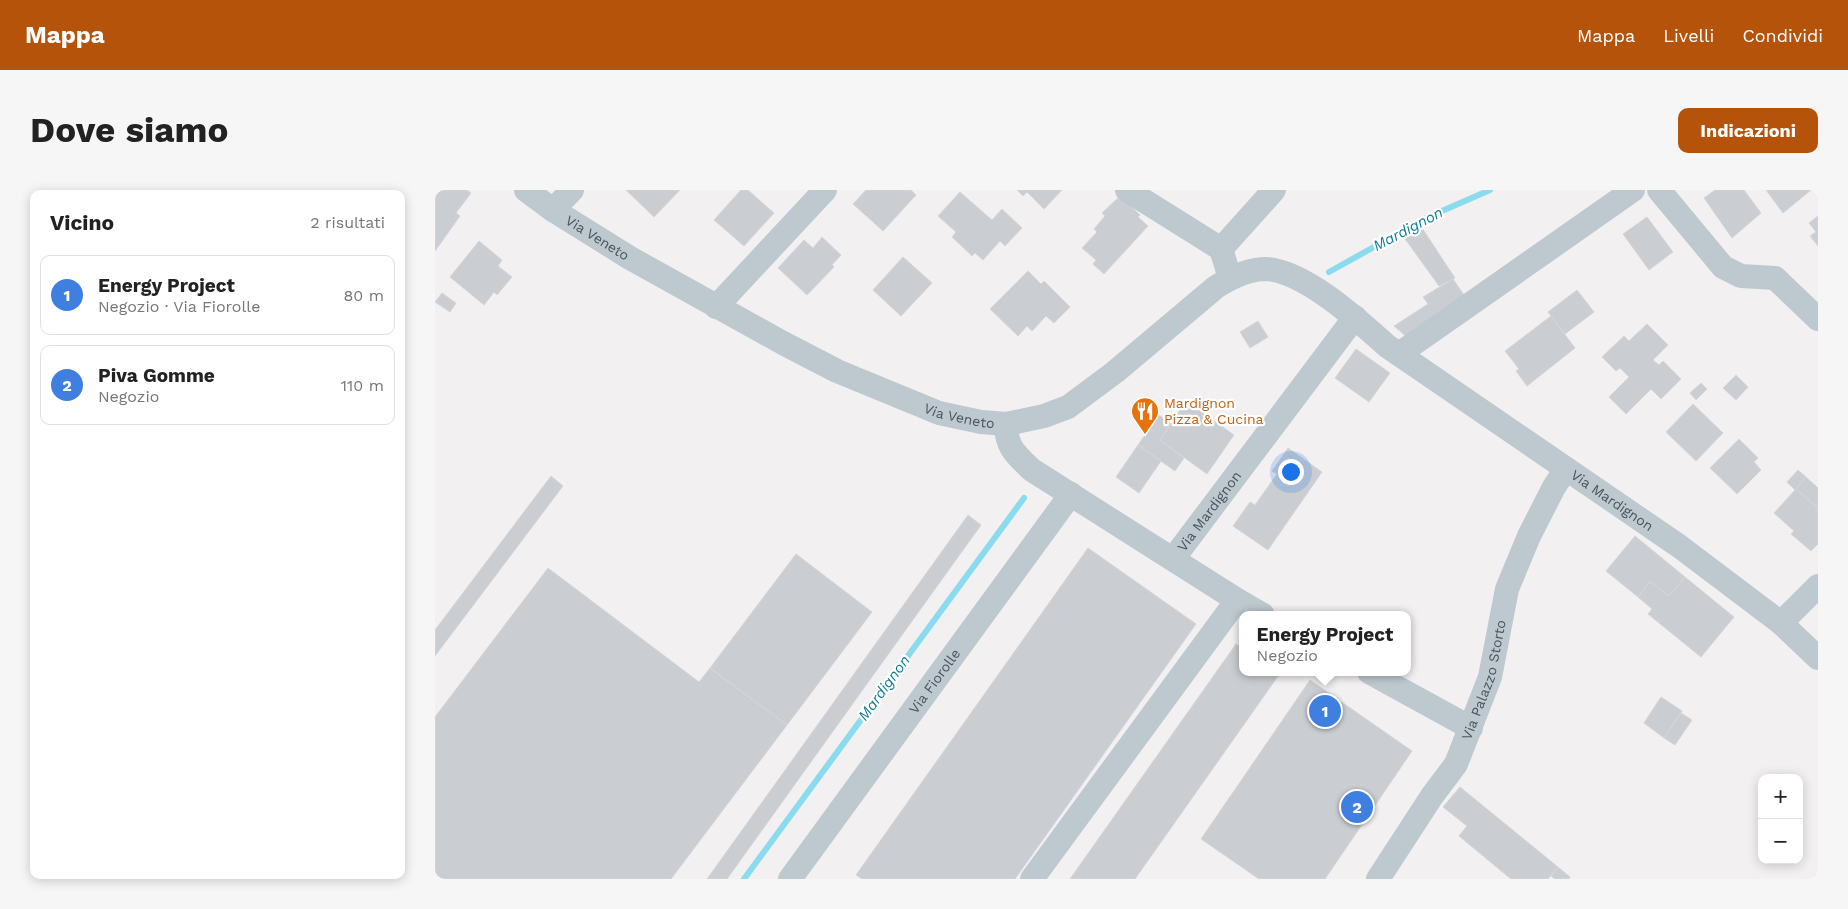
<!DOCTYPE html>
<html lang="it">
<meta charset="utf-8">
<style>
body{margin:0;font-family:"Work Sans",sans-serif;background:#f6f6f6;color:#222}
.controls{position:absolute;right:15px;bottom:15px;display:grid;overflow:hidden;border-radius:10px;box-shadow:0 2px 12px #0003}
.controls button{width:45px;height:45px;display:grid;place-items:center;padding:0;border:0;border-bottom:1px solid #e0e0e0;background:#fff;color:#222;font:25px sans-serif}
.you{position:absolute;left:855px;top:281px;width:18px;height:18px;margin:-12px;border:4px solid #fff;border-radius:50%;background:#1a73e8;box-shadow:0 0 0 8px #1a73e833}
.badge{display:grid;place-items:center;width:32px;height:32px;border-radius:50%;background:#b45309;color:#fff;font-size:16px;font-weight:700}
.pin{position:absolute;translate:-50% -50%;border:2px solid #fff;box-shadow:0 1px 5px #0006}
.popup{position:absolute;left:804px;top:421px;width:172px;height:65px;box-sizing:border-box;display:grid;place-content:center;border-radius:10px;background:#fff;filter:drop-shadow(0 1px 4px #0005);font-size:16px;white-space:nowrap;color:#767676}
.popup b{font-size:19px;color:#222}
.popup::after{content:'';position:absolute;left:50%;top:100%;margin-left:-10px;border:10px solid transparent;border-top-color:#fff}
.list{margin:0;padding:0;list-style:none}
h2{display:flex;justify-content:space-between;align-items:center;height:65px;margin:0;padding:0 20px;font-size:21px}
h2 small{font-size:16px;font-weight:400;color:#767676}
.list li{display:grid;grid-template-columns:32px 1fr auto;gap:15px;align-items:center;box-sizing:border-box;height:80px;margin:0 10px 10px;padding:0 10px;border:1px solid #e0e0e0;border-radius:10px}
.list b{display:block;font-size:19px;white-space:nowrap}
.list p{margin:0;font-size:16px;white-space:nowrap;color:#767676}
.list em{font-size:16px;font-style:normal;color:#767676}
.map{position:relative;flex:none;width:1383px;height:689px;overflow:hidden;border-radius:10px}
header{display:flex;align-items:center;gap:30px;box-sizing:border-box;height:70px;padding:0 25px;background:#b45309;color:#fff}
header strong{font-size:24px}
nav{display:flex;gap:28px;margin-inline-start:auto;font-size:18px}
.intro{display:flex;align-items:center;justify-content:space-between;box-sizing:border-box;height:120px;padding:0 30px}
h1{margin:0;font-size:35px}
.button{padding:12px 22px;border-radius:10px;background:#b45309;color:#fff;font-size:18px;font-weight:700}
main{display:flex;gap:30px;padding:0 30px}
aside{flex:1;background:#fff;border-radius:10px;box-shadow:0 2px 12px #0003}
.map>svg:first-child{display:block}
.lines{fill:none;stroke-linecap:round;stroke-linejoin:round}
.stream{stroke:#8adbee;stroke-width:6}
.building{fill:#cacdd2;stroke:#d4d6db}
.minor{stroke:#bdc8cf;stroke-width:24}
.labels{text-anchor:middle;stroke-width:4.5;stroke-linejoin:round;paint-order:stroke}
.street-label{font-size:14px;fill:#47545e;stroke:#fff}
.food-label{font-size:14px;fill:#c56008;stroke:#fff;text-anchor:start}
.water-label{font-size:15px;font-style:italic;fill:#0b7c97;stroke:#fff}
</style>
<header>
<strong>Mappa</strong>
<nav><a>Mappa</a><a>Livelli</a><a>Condividi</a></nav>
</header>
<div class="intro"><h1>Dove siamo</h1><a class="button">Indicazioni</a></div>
<main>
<aside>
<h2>Vicino<small>2 risultati</small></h2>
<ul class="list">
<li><span class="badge" style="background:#3f7fe0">1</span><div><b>Energy Project</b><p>Negozio · Via Fiorolle</p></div><em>80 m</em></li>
<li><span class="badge" style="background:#3f7fe0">2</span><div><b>Piva Gomme</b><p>Negozio</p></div><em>110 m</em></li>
</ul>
</aside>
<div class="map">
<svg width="1383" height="689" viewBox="0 0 1383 689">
<rect width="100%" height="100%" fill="#f2f0f0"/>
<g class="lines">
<!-- stream -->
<path class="stream" d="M894 82 991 28 1055 0
M309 689 589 308"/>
</g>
<!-- building -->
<path class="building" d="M0 0H32L36 3 21 23 25 26 0 61Z
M191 0H245L219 27Z
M306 0H313L339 23 309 56 279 30Z
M431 0H476L481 5 448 41 418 14Z
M582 0H627L609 19 592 2 588 6Z
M1280 0H1309L1326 23 1297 48 1269 8Z
M1331 0H1376L1348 23Z
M525 2 557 30 567 19 587 38 570 56 565 51 548 70 540 63 537 66 517 47 521 42 503 26Z
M685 6 705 25 703 27 713 36 669 84 658 74 661 70 647 58 662 42 659 39 670 26 667 23Z
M1383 26V56L1375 46 1381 42 1374 33Z
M1212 27 1238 62 1214 80 1188 44Z
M985 35 1020 88 1004 96 968 46Z
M387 47 406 65 397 75 399 77 372 105 343 78 369 50 378 58Z
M44 51 67 70 63 76 77 87 62 105 59 102 49 115 15 87Z
M468 67 497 93 466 126 438 100Z
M593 81 606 94 609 91 635 117 619 133 611 126 597 141 592 136 583 146 555 119Z
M1018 89 1031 108 973 148 959 136 993 114 988 107Z
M1142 100 1159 122 1130 144 1113 122Z
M7 103 21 113 15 122 0 112Z
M1116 126 1140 158 1092 196 1081 181 1084 179 1070 161Z
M823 131 833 147 815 158 805 142Z
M1212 134 1233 155 1218 170 1224 175 1228 171 1246 189 1226 209 1216 199 1191 224 1174 207 1194 187 1185 178 1181 181 1167 167 1189 146 1194 151Z
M921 159 955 183 934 212 900 188Z
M1301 185 1313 197 1301 210 1288 198Z
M1266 193 1272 199 1261 210 1255 203Z
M751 211 799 245 772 284 725 250Z
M1258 214 1288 243 1261 271 1231 242Z
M724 225 736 234 725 250 749 268 740 281 703 255Z
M1304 249 1323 268 1319 272 1326 280 1302 304 1275 278Z
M703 255 726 271 704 303 681 287Z
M853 258 887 282 833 360 798 336 815 312 820 315 842 284 837 281Z
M1363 280 1371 287 1360 300 1352 292Z
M116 286 128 296 0 466V440Z
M1371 287 1383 298V318L1361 299Z
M1361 299 1383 318V354L1376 361 1356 344 1359 341 1339 323Z
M533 325 546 335 292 689H272Z
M1200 346 1250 387 1234 406 1215 391 1203 407 1171 381Z
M653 358 761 434 580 689H427L421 685Z
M361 364 437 422 352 535 275 478Z
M113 378 264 492 275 478 352 535 236 689H0V527Z
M1250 387 1299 427 1266 467 1213 424 1217 419 1203 407 1215 391 1234 406Z
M801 454 808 459V482H846L700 689H635Z
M875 490 977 561 890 689H824L766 649Z
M1226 507 1247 521 1229 548 1209 533Z
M1246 523 1257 530 1240 555 1229 548Z
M1025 597 1123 677 1113 689H1076L1024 646 1032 636 1008 617Z
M1123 677 1135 687 1134 689H1120L1116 686Z"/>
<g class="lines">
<!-- minor -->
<g class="minor">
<path id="s1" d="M91 0 118 20 195 68 348 153 402 181 504 223 546 232 571 234 609 226 633 217 680 182 781 97C795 88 813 79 831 79 870 81 924 131 952 156L1244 356 1346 433 1383 468"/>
<path d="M692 0 786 59 795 88"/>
<path d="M1224 0 1288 77 1306 86 1340 88 1383 129"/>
<path d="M118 20 137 0"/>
<path d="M786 59 839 0"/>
<path d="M281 117 390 0"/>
<path d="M964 164 1198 0"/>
<path d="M571 234C571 257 581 265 597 280L802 410 828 425"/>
<path id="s2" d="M738 369 920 127"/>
<path d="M1346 433 1383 396"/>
<path d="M934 482 1036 538"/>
<path id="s3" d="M355 689 636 304"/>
<path d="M597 689 802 410"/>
<path id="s4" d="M943 689 997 606 1021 574 1055 487 1072 399 1094 346 1119 297 1131 279"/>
</g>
</g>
<!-- icons -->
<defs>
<g id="restaurant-pin" transform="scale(1.4375)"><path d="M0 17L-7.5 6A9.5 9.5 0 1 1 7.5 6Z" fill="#e8710a" stroke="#fff"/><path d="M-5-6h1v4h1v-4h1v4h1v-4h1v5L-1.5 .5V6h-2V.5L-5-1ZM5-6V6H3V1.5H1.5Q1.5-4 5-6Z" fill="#fff"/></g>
</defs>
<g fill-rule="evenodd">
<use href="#restaurant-pin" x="710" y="221"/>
</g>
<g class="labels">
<!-- street labels -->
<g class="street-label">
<text dy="5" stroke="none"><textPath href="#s1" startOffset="86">Via Veneto</textPath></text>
<text dy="5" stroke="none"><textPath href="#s1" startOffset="491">Via Veneto</textPath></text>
<text dy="5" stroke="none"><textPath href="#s1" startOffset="1266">Via Mardignon</textPath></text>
<text dy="5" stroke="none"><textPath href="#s2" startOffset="60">Via Mardignon</textPath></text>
<text dy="5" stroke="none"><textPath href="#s4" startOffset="228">Via Palazzo Storto</textPath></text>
<text dy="5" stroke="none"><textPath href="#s3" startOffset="245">Via Fiorolle</textPath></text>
</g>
<!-- food labels -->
<g class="food-label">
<text x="729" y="218">Mardignon<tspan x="729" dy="16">Pizza &amp; Cucina</tspan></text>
</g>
<!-- water labels -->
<g class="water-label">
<text transform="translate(973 39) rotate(-28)" y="5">Mardignon</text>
<text transform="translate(449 498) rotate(-54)" y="5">Mardignon</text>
</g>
</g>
</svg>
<div class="controls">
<button>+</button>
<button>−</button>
</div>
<div class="you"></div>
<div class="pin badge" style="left:890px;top:521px;background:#3f7fe0">1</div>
<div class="popup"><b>Energy Project</b>Negozio</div>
<div class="pin badge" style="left:922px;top:617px;background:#3f7fe0">2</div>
</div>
</main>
